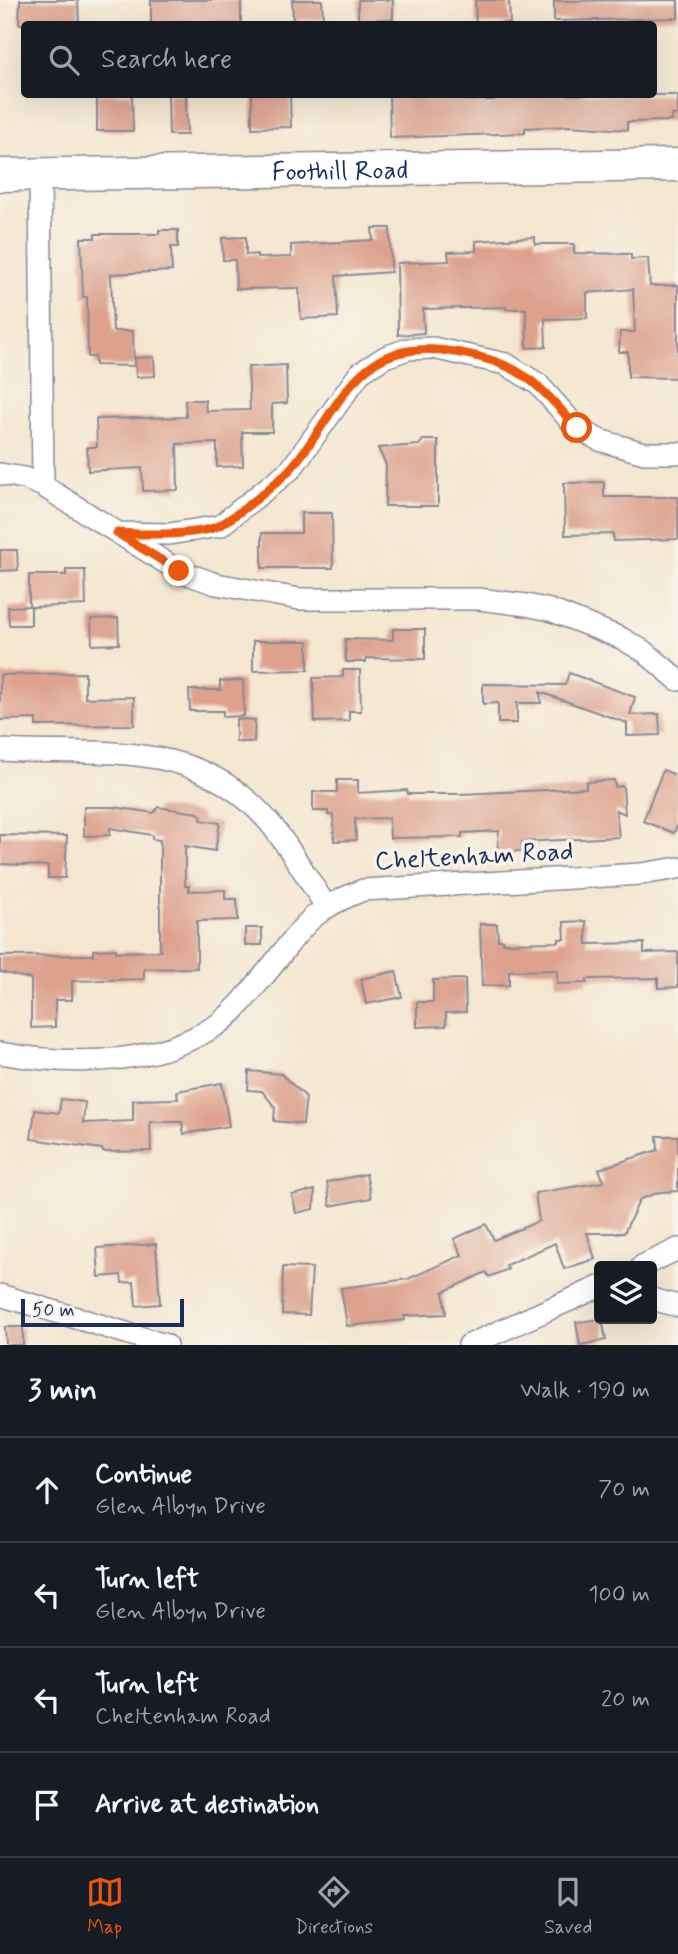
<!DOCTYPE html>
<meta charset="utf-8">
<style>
body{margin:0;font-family:Mynerve,sans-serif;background:#20242c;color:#f1f3f6}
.controls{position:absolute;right:21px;bottom:21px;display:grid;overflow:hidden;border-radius:7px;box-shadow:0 7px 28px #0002}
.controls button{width:63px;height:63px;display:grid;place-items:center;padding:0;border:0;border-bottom:2px solid #363941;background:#171b24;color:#f1f3f6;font:35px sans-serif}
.scale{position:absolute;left:21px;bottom:18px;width:163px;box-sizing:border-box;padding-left:7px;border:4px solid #1b2f5e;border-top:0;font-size:19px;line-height:24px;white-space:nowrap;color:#1b2f5e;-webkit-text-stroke:5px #f7f3e8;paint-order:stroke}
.stop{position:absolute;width:21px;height:21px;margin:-16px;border:5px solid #ea580c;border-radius:50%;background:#fff}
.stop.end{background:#ea580c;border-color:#fff;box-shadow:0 2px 7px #0008}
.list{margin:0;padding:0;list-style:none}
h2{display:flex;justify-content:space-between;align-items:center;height:91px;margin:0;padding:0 28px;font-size:30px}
h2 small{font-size:23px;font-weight:400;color:#9ea1a6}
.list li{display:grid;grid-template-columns:46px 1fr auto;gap:21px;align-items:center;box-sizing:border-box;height:105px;padding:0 28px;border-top:2px solid #363941}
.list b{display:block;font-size:26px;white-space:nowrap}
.list p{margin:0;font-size:23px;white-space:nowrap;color:#9ea1a6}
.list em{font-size:23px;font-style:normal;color:#9ea1a6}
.icon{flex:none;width:38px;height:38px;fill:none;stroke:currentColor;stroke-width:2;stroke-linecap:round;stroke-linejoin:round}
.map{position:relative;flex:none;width:678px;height:1345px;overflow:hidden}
.search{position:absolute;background:#171b24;box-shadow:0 7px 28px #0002;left:21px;right:21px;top:21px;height:77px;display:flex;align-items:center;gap:18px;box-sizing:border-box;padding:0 24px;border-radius:7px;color:#9ea1a6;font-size:26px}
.sheet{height:511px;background:#171b24}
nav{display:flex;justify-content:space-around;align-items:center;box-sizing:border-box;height:98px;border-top:2px solid #363941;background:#171b24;font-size:19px;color:#9ea1a6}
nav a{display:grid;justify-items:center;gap:4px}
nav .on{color:#ea580c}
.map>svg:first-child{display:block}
.building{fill:#dda18d}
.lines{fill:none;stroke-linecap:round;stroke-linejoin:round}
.street-casing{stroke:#888a96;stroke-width:24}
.secondary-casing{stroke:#888a96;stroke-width:35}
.street{stroke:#fff;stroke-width:21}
.secondary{stroke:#fff;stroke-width:32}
.route{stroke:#ea580c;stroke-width:9}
.labels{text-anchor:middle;stroke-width:7;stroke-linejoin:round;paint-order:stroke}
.street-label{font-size:26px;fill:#1b2f5e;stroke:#f7f3e8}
</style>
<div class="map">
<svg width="678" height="1345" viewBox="0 0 678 1345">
<rect width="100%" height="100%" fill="#f7f3e8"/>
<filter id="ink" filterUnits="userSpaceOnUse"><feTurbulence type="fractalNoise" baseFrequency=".0143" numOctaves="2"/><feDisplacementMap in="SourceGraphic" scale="14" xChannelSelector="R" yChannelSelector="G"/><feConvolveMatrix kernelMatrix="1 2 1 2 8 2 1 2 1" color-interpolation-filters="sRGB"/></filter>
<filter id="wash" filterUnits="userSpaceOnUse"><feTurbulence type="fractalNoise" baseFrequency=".00686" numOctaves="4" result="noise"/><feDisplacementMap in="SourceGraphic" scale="28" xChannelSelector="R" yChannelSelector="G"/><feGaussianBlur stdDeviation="1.57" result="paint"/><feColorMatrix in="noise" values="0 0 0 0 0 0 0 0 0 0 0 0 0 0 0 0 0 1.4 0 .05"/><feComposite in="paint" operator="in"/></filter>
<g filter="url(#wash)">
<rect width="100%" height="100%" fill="#f4e6cf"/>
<g id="blocks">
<!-- building -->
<path class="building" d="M20 0H78L79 24H19Z
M151 0H241V24H151Z
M292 0H322L323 19 293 20Z
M358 0H393V19L358 20Z
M475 0H509L510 23 476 24Z
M678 0V18L554 21V1Z
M97 94H132L133 131H97Z
M168 94H186L187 135H169Z
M252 94H290L291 127 252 128Z
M389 94H461V100H494V94L678 95V115H672V121L627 122V130L569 126 525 128V133L390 138Z
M372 228H390L391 272 336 276 338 317 301 319 299 288 236 289 235 260H223L222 238 246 237V255L257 254V258L291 257V245L373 240Z
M159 230H178V247H171L172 271 111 274 113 331H133L134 366 95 365V357H88L87 297H83L81 238H95V234H159Z
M535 237V244H574V253L631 254V259L648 258 650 286 678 285V378L628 377V352H619L620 332H635L633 289 587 293V318L545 319 546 347 527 348 526 309H506V307L423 309 424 333 398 335 397 263 449 261 448 252 476 251V241Z
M154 357 155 376 136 377 135 358Z
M286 365 287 403 272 404V432H242L243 466 217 467V443L177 444 178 490 143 491 142 468 88 471 87 447H97L96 419 186 417 185 400H205L206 411 250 410 248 367Z
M423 440H438V506H385L386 465 378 448 419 445Z
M604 482V497H678V539L614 541 613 534 565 535 564 483Z
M301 513H332L333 568H262V533H301Z
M0 550H17L18 570 0 571Z
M66 570H85L86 605 31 607V625H9L8 607 29 606V575H66Z
M118 618 119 644 92 645 91 619Z
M393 629H425V659L366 658V662H346L345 639 393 640Z
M253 641H308V670L253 671Z
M343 670H360L361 711H349V721L315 722 313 678 343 677Z
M85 673V698L134 697V725L36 726V719L0 720V675Z
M569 673 635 697 630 715 659 714 660 735 627 736V723L540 692 541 703H517V723H498V703L483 704V684L565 685Z
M243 680 244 716 223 717V711H190L189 690H220V681Z
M236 719 255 720 254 742H236Z
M663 770 678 776V823L674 833 643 821Z
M337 780H358V793L407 790 408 794H461L586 788V782L614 780 615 787 623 786 625 814 616 810 619 837 522 842V851L497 852 499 831 462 833V837L390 838 389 818 355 819 356 840 334 841 333 815H328V811H313V792H337Z
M84 807H114L154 813 158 807 198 813 202 816 201 820 220 823 215 851 185 846V886H189V891L225 890V899H237L238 920 197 921V968L144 969V979L72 981V1000H55V1027L31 1028V979L0 972V956L93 955V950L116 949V952L160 951V840L152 839V835L110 828V835L84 836Z
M0 835 67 836 65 878H48V866L0 864Z
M586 921 587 944 644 943V953L678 952V987L658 988V978L587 979V983L557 984V970L509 971V985L482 986 480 924H497L498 940H503V943L559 942V939H565L564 922Z
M245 928H262V945H245Z
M396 971 402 997 366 1004 361 979Z
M465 979 466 1012 446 1013V1026L417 1027V1002H433V980Z
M249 1071 281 1074 306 1097 303 1124 274 1121 275 1107 262 1091 248 1090Z
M222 1083 229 1126 184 1134 182 1122H150L151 1151 103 1152 102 1149 31 1139 35 1110 59 1113 61 1099 85 1102 83 1123 133 1121V1100L178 1099 177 1091Z
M657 1136H678V1191L660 1192 640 1199 624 1233H587L595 1259 564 1269 555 1243 506 1265 508 1269 489 1277 486 1272 443 1292 446 1314 404 1316 405 1320 347 1326 341 1288 408 1279 462 1255 454 1239 486 1224 494 1240 539 1221 535 1193 604 1182 599 1169 658 1150Z
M366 1174 371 1198 330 1206 327 1182Z
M315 1190 314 1209 296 1213 292 1195Z
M156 1244 160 1304 136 1306 134 1282 122 1283 121 1275 99 1277 97 1248Z
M283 1267 312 1268 309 1315 282 1314Z
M602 1319 606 1340 580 1345 576 1322Z
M5 1327H23V1345H6Z"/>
</g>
</g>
<g filter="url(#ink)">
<use href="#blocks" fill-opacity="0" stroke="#888a96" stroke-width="2"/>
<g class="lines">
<!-- street casing -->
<g class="street-casing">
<path id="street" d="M40 175 43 486
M0 474 24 478 43 486 179 571 216 584 299 599H479L526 605 550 610 621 638 645 652 678 680
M119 533 169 534 220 526 291 469 360 373 385 357 408 349 433 348 506 364 538 384 577 428 599 440 644 453H678
M0 750C99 756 196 736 269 822 290 847 307 878 326 906
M0 1053C72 1066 153 1066 217 1025 234 1013 248 995 261 979 301 933 301 914 363 890L641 874 678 868
M642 1266 678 1249
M0 1295 166 1345
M652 1299 678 1306
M469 1345 599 1287"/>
</g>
<!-- secondary casing -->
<g class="secondary-casing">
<g id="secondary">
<path id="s1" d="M0 175 678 165"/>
</g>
</g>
<!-- street -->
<use href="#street" class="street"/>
<!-- secondary -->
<use href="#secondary" class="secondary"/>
</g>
</g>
<g class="lines" filter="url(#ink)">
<!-- route -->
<path class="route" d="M179 571 117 533C142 534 201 537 222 524 239 514 279 482 292 467 345 404 354 335 455 352 520 363 535 380 577 428"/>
</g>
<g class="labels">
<!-- street labels -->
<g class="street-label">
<text dy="9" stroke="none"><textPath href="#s1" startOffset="340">Foothill Road</textPath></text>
<text transform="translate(474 855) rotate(-3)" y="9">Cheltenham Road</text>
</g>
</g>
</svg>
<div class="controls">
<button><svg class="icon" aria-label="layers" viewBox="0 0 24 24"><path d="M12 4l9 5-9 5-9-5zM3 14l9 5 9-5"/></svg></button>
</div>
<div class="scale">50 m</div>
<div class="stop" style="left:577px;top:428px"></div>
<div class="stop end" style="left:179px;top:571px"></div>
<div class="search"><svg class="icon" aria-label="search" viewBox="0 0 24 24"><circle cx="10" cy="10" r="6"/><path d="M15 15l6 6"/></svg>Search here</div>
</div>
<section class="sheet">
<h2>3 min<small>Walk · 190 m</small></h2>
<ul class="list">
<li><svg class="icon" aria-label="ahead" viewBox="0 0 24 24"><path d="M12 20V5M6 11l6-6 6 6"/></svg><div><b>Continue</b><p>Glen Albyn Drive</p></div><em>70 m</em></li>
<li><svg class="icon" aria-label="left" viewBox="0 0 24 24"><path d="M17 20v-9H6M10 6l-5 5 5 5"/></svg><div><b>Turn left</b><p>Glen Albyn Drive</p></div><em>100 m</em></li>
<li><svg class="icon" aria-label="left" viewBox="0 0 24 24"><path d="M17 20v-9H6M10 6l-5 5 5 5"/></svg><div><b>Turn left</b><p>Cheltenham Road</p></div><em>20 m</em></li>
<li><svg class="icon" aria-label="arrive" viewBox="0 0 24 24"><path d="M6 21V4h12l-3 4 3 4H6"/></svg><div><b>Arrive at destination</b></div></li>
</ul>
</section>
<nav>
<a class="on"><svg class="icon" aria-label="map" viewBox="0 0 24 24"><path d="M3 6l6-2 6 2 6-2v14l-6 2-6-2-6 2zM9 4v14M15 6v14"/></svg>Map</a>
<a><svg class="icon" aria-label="directions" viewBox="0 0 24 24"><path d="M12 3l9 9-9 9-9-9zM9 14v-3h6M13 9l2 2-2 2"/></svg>Directions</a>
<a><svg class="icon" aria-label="saved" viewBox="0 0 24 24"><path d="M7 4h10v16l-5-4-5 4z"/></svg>Saved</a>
</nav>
